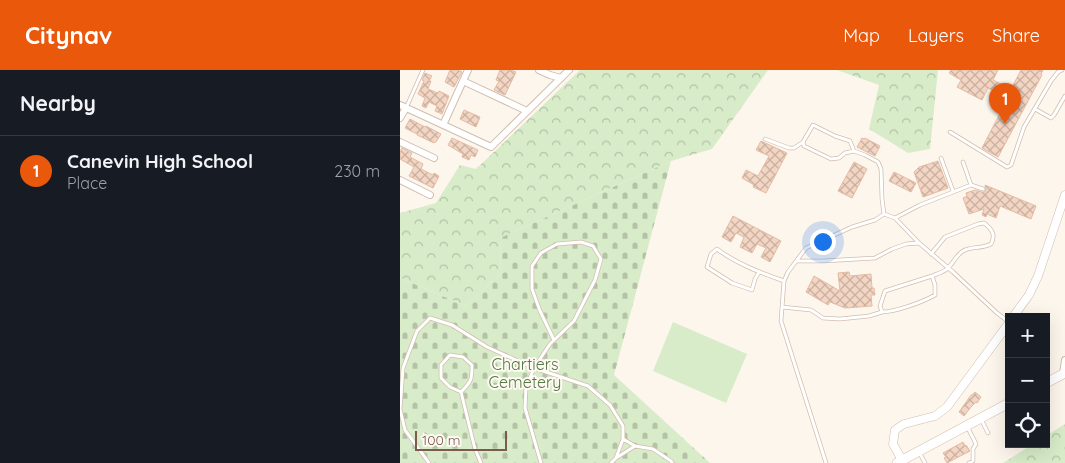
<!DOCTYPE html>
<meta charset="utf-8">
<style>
body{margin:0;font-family:Quicksand,sans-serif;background:#242831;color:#f1f3f6}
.controls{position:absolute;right:15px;bottom:15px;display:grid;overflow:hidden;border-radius:0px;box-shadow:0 5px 20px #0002}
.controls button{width:45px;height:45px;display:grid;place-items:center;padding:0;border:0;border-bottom:1px solid #363941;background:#171b24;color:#f1f3f6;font:25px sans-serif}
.scale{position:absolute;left:15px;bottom:12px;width:92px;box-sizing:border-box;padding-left:5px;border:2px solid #7a5c4d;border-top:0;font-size:14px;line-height:18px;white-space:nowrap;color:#7a5c4d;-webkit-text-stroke:4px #fffaf3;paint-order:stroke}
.you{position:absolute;left:422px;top:171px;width:18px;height:18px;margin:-12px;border:4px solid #fff;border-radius:50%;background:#1a73e8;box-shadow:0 0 0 8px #1a73e833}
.badge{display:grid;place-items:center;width:32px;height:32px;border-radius:50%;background:#ea580c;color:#fff;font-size:16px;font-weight:700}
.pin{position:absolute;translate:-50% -41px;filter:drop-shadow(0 1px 2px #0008)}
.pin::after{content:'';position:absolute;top:26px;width:18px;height:15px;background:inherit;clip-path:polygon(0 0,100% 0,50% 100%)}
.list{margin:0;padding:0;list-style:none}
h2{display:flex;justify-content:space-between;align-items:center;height:65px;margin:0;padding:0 20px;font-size:21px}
h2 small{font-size:16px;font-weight:400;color:#9ea1a6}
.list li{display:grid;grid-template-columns:32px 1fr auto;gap:15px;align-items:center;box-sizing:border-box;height:70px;padding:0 20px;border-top:1px solid #363941}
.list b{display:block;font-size:19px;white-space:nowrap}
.list p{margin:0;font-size:16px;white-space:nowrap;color:#9ea1a6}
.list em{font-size:16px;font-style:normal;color:#9ea1a6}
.icon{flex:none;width:28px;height:28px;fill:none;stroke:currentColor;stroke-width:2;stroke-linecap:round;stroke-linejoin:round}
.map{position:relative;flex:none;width:665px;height:393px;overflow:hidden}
header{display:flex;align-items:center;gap:30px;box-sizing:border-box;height:70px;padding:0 25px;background:#ea580c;color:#fff}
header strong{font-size:24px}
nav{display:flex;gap:28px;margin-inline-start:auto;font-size:18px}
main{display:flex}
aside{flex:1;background:#171b24}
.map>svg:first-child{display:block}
.forest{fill:url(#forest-crowns)}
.cemetery{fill:url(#cemetery-stones)}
.pitch{fill:#d8ecc9}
.building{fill:url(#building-cross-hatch);stroke:#e6bba3}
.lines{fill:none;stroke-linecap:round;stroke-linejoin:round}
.service-casing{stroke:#d1beb0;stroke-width:4.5}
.minor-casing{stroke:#d1beb0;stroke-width:8}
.tertiary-casing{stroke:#d1beb0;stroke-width:9}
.secondary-casing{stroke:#d6c0b0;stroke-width:10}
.service{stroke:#fff;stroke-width:3}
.minor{stroke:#fff;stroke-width:6}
.tertiary{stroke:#fff;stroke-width:8}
.secondary{stroke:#fff;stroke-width:9}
.labels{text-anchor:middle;stroke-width:4;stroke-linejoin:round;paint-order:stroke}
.park-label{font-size:16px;fill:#537a41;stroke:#fffaf3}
</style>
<header>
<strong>Citynav</strong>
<nav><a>Map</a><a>Layers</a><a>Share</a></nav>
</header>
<main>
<aside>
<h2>Nearby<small></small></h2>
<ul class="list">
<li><span class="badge">1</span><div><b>Canevin High School</b><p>Place</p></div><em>230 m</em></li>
</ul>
</aside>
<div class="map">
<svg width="665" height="393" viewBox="0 0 665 393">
<defs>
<pattern id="forest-crowns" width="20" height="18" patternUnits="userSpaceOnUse" patternTransform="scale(1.25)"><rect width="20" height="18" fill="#d8ecc9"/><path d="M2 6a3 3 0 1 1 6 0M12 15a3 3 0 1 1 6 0" fill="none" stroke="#b4c2a5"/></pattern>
<pattern id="cemetery-stones" width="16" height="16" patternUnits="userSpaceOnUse" patternTransform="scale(1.25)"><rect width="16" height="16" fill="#d8ecc9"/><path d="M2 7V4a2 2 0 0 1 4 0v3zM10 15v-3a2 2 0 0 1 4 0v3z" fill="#b4c2a5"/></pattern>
<pattern id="building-cross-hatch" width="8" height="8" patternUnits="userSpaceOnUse" patternTransform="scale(1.25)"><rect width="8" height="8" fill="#f3d5c3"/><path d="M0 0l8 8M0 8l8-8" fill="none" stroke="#cab0a1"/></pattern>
</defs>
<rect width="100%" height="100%" fill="#fdf6ec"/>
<!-- forest -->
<path class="forest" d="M180 0H368L312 79 271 91 100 168 101 203 66 236 0 208V143L36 133 60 95 76 99Z
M437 0H538L530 79 508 83 469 59 479 15Z
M665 354V393H603L633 374H646V366Z"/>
<!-- cemetery -->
<path class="cemetery" d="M271 91 214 305 310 393H0V208L66 236 101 203 100 168Z"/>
<!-- pitch -->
<path class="pitch" d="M273 252 347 284 326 333 253 301Z"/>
<!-- building -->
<path class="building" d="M50 0H58L62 2 54 17 45 12Z
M100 0H111L116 2 105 25 94 20 99 11 96 10Z
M551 0H598L593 10 611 19 621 0H643L641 4 642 5 598 87 582 78 608 28 588 18 582 30 557 17 561 10 549 3Z
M25 3 32 6 29 11H31L28 19 38 23 39 21 49 26 42 44 35 41 37 36 29 32 26 38 22 36 25 28 18 24 24 11 22 10Z
M64 40 80 47 76 57 60 49Z
M10 49 25 57 26 56 41 64 36 72H35L34 73 17 65V64L5 58Z
M52 68 78 80 75 87 71 85 69 90 62 87 63 84 48 75Z
M462 68 464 69 465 68 480 76 475 86 457 77Z
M361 71 387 83 366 123 353 117 354 115 342 108 346 100 358 106 369 86 356 80Z
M2 78 12 83 10 87 23 94 21 99 33 105 34 103 39 106 33 118 9 106 14 97 0 89V82Z
M538 91 548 118 523 127 514 102 519 97Z
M454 92 467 99 452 128 438 121Z
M494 102 516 113 511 122 489 111Z
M585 115 636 136 631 149 600 136 596 148 587 144 586 147 582 145 584 139 569 144 563 128 567 126 566 123 575 120 582 122H585L586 119Z
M333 146 381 171 370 192 361 187 366 178 357 174 352 183 340 177 344 167 336 163 331 172 322 167Z
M449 202 450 206 471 204 472 218H474L475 225H471L472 236 445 238 430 232 428 235 406 222 414 206 440 221 438 203Z
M575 322 581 327 577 333 576 332 571 337 564 346 559 342 571 325H572Z
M563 372 565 376 566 375 570 381 547 393 544 388 546 387 543 383Z"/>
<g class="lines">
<!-- service casing -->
<g class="service-casing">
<path id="service" d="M6 38 23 0
M635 39 651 48 654 45 665 26
M550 62 607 97 611 95 624 57 651 11 658 2 662 0
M365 69 389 78H394L403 72
M454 81 450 71 435 66 413 55 403 72 404 76 431 89 439 88 445 83 454 81 465 85 478 92 481 99 482 129 484 144
M541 88 553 121
M563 92 571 115 583 119
M495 148 520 135 571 115
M531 184 545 167 578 154 584 153C592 159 596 165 591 174 582 179 571 176 563 181 556 185 553 194 547 199 543 202 537 204 532 206L535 215V225C523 232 495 242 482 242L480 236 485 221 532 206
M397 191H423L475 188 492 179 506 174 519 173 553 202 597 243 609 252
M359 202 355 209 352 220 332 213 307 197 311 184 317 179C337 194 361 203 384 211
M382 237 411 240 423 248 440 249 469 246 482 242
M50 285 63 287 72 295C72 309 72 311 61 322L50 317 41 308V295Z
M61 322 75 379 81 393
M581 349 588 363
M567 356 576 374 573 379V391L569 393
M223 369 235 376
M519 382 525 393
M29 393 5 360 0 339 3 298 17 261 30 248 52 255 87 277 134 298 188 316 210 335 223 356V369L216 388
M141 393 125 338 126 318 134 298 150 274 174 251 195 210 201 189 193 176 181 172 157 174 141 183 132 196V219L140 241 154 270
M211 393 216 388 235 376 253 379 271 391 272 393
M426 393 381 251 384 211 388 202 406 178 452 157 475 150 484 144 495 148 519 173"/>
</g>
<!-- minor casing -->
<g class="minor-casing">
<path id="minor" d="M139 0 150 5 161 8
M63 11 127 41
M0 35 91 77 169 0
M0 48 6 38
M43 55 68 0
M0 72 34 88
M0 110 30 125
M663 304 665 290"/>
</g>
<!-- tertiary casing -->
<g class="tertiary-casing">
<path id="tertiary" d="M613 247 629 225 638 206 665 125
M502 390 493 374 495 360 504 354 535 346 547 337 609 253"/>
</g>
<!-- secondary casing -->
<g class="secondary-casing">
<path id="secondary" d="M646 313 665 303
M497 393 609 333"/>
</g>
<!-- service -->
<use href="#service" class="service"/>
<!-- minor -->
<use href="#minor" class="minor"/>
<!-- tertiary -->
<use href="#tertiary" class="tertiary"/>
<!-- secondary -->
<use href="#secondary" class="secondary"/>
</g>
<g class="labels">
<!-- park labels -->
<g class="park-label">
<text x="125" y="300">Chartiers<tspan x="125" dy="18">Cemetery</tspan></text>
</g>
</g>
</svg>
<div class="controls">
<button>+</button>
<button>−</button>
<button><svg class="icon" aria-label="locate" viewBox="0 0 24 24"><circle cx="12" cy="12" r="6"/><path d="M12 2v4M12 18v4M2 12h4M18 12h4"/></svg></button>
</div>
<div class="scale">100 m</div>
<div class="you"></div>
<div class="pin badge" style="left:605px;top:54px">1</div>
</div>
</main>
